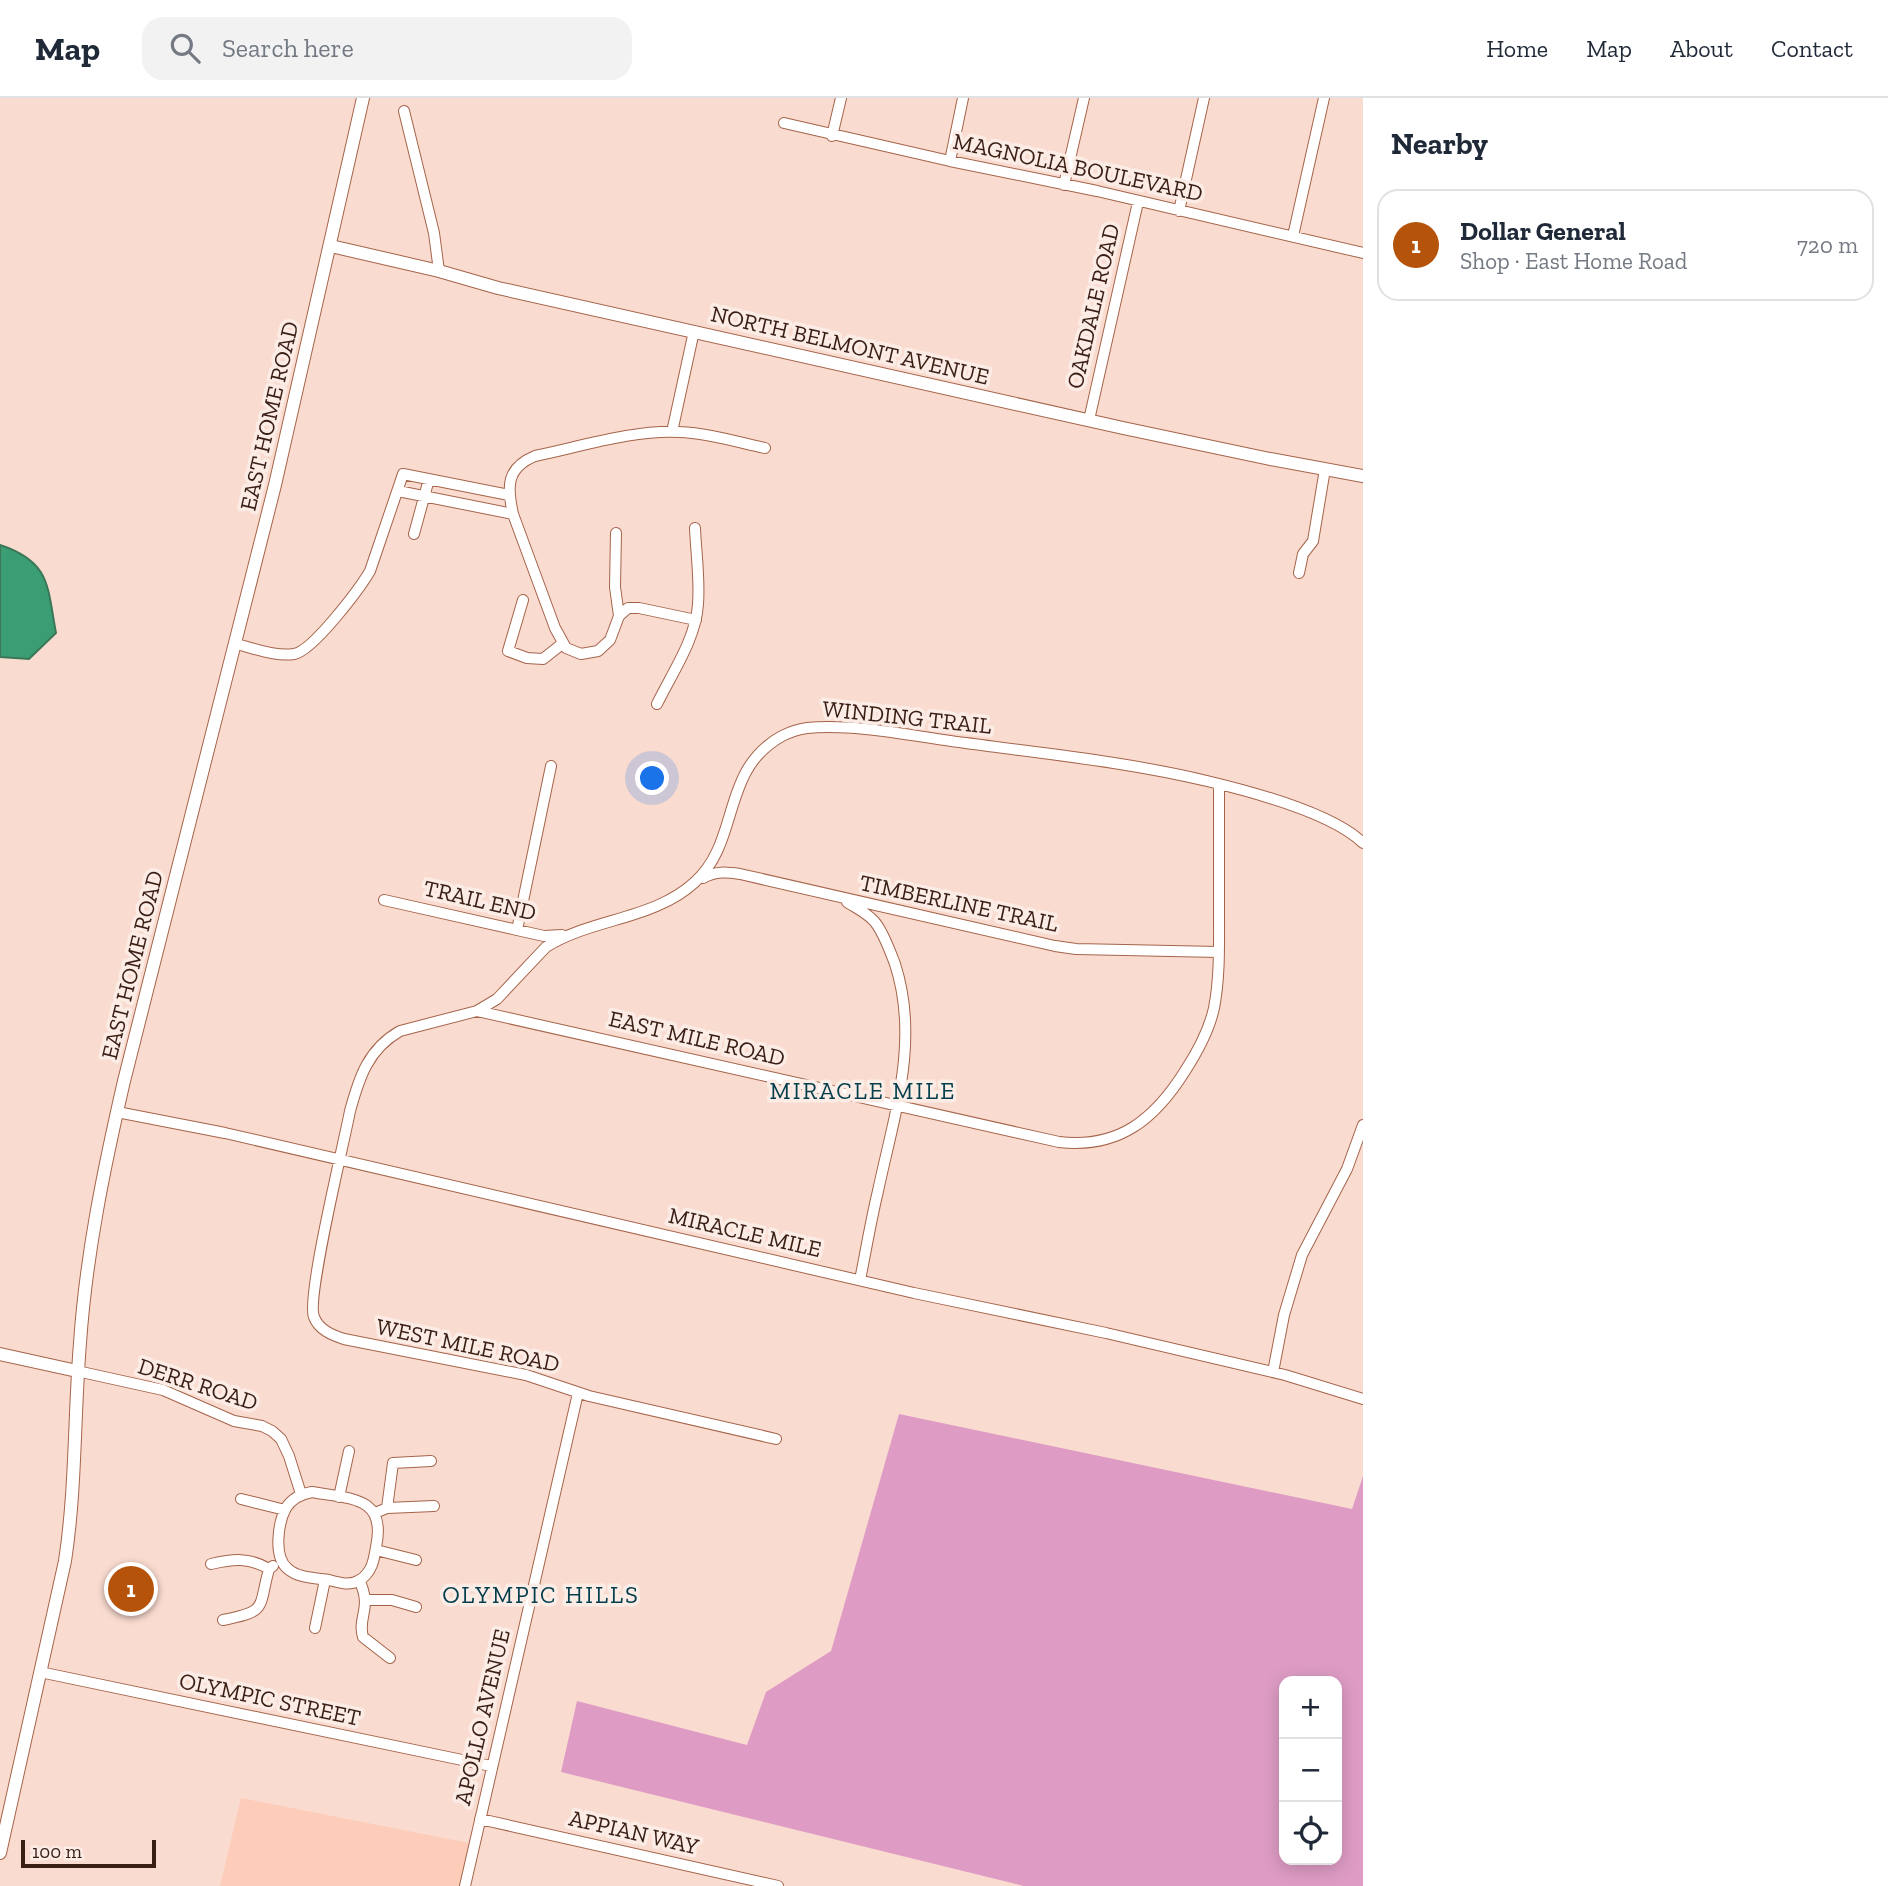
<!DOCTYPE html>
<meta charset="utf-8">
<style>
body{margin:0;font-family:"Zilla Slab",serif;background:#f2f2f3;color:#1f2937}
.controls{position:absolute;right:21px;bottom:21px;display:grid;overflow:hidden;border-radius:14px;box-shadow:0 4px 18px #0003}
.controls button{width:63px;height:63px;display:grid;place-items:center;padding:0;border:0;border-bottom:2px solid #e0e1e3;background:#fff;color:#1f2937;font:35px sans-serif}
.scale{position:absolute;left:21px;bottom:18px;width:135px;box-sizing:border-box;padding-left:7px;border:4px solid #391e14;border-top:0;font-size:19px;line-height:24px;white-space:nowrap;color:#391e14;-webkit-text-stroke:5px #fcece6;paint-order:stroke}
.you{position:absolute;left:653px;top:681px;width:24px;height:24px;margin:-18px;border:5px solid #fff;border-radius:50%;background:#1a73e8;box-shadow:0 0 0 10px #1a73e833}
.badge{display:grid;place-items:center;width:46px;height:46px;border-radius:50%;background:#b45309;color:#fff;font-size:23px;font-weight:700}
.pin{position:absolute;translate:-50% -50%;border:4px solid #fff;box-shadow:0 2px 7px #0006}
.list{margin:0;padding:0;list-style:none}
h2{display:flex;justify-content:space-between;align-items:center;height:91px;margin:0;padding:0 28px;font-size:30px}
h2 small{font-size:23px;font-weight:400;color:#747a83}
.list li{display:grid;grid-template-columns:46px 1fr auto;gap:21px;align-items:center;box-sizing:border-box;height:112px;margin:0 14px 14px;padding:0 14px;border:2px solid #e0e1e3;border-radius:21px}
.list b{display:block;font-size:26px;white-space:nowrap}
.list p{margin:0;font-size:23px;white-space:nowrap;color:#747a83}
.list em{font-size:23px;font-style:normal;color:#747a83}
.icon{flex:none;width:38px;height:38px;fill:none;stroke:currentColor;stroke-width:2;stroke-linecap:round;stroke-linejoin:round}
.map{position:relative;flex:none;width:1363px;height:1788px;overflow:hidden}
header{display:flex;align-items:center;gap:42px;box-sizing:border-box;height:98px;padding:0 35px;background:#fff;border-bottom:2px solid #e0e1e3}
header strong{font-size:33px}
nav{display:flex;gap:38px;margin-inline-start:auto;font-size:24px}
.search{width:490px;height:63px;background:#f2f2f3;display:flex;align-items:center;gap:18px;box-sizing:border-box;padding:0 24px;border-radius:21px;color:#747a83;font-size:26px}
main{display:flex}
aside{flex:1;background:#fff}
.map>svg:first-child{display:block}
.built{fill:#fecdba}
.green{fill:#de9cc5;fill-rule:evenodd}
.water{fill:#3b9d74;stroke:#3a7757;stroke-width:2}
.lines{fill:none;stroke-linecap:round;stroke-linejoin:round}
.minor-casing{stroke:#a5644a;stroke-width:12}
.tertiary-casing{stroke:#a5644a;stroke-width:14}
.minor{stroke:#fff;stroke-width:10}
.tertiary{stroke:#fff;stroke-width:12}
.labels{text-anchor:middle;stroke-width:7;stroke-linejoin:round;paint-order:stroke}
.street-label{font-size:23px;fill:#391e14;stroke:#fcece6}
.neighbourhood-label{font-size:24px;letter-spacing:2px;fill:#033d4c;stroke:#fcece6}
</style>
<header>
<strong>Map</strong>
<div class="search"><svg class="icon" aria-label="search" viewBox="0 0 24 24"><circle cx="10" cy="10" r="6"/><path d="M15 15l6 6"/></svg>Search here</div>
<nav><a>Home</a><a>Map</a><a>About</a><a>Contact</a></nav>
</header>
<main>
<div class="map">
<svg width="1363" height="1788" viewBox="0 0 1363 1788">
<rect width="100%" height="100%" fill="#fadbd0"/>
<!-- built -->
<path class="built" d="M241 1700 474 1746 465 1788H220Z"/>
<!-- green -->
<path class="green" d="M899 1316 1352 1411 1363 1378V1788H1024L561 1674 577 1603 747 1647 766 1594 831 1553ZM1284 1583H1337V1762H1284Z"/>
<!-- water -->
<path class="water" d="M0 447C51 464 47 488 56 535L29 561 0 559Z"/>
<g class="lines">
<!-- minor casing -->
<g class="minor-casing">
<path id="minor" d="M404 13 434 135 439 173
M784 25 950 63 1097 93 1363 155
M832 38 841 0
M950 63 963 0
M1064 87 1084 0
M1179 113 1204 0
M1293 138 1324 0
M1089 322 1138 104
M672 334 694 233
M398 393 513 416
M616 435 615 489 619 518
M414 436 429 381
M1299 475 1303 456 1313 443 1325 371
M523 502 508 553 527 560 543 561 562 546
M696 522 639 510H628L619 518 610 542 598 553 581 556 566 550 555 530 513 416C507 389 506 370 535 358 579 349 636 331 680 334 708 335 737 344 765 350
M236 546C253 550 276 559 294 556 313 553 360 490 370 473L403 376 509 397
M657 606C672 575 696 541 698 506 700 481 696 455 695 430
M703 780C716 773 726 774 740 776L1055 848 1076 851 1219 854
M384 802 517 832 544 838 562 837
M847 804C856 810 867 815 874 823 883 833 890 853 895 866 920 943 894 1017 878 1093 871 1122 866 1152 860 1182
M517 832 551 668
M477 913 497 901 546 849C592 820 654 822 695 784 741 742 720 672 782 638 790 634 799 631 807 630 855 625 918 639 966 645 1046 656 1128 664 1207 683 1249 693 1332 715 1363 745
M117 1014 225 1035 914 1195 1106 1235 1285 1277 1363 1301
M77 1273 163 1292 234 1323 262 1328 272 1333 281 1341 289 1358 301 1396
M1273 1274 1284 1217 1302 1157 1347 1071 1363 1027
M776 1341 589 1298 526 1277 344 1241C332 1237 319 1232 314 1219 306 1200 344 1045 350 1013 359 980 368 951 400 933L477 913 1059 1044C1119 1051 1155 1021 1185 973 1198 953 1209 933 1214 910 1220 879 1219 846 1219 814 1219 771 1219 729 1219 686
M312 1394C350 1401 387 1398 376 1449 374 1462 372 1474 360 1482 350 1488 340 1485 329 1482 316 1480 298 1480 288 1471 273 1459 278 1425 286 1410 292 1400 301 1396 312 1394Z
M339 1399 349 1353
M241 1401 285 1412
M387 1410 434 1408
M375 1415 387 1410 393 1365 431 1363
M376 1452 416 1462
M211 1466C233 1461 249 1459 269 1471L273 1468
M359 1482C373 1510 357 1519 363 1539L390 1560
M366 1502H392L416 1509
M223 1522C268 1513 258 1511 269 1471
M315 1530 325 1482
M40 1574 491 1668
M480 1721 778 1788
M465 1788 578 1295"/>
</g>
<!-- tertiary casing -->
<g class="tertiary-casing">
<path id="tertiary" d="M331 148 439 173 498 190 1123 330 1270 361 1363 378
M0 1256 77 1273
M0 1755 65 1463C76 1391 74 1318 80 1245 86 1157 104 1070 124 983L275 387 363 0"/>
</g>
<!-- minor -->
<use href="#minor" class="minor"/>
<!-- tertiary -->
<use href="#tertiary" class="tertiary"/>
</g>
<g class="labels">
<!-- street labels -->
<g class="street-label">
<text transform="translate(1078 69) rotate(12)" y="8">MAGNOLIA BOULEVARD</text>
<text transform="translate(1093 208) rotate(-77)" y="8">OAKDALE ROAD</text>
<text transform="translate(850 247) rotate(13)" y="8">NORTH BELMONT AVENUE</text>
<text transform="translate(269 318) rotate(-77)" y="8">EAST HOME ROAD</text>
<text transform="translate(907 619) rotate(6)" y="8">WINDING TRAIL</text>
<text transform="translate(480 802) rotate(13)" y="8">TRAIL END</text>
<text transform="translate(959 805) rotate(12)" y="8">TIMBERLINE TRAIL</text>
<text transform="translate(132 867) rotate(-76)" y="8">EAST HOME ROAD</text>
<text transform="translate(697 940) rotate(13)" y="8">EAST MILE ROAD</text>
<text transform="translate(745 1134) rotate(13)" y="8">MIRACLE MILE</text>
<text transform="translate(468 1247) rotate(12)" y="8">WEST MILE ROAD</text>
<text transform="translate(198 1286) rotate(18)" y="8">DERR ROAD</text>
<text transform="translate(270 1601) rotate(12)" y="8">OLYMPIC STREET</text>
<text transform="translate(482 1619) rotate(-77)" y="8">APOLLO AVENUE</text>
<text transform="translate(634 1734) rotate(13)" y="8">APPIAN WAY</text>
</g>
<!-- neighbourhood labels -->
<g class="neighbourhood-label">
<text x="863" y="1001">MIRACLE MILE</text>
<text x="541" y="1505">OLYMPIC HILLS</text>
</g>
</g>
</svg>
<div class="controls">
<button>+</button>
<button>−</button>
<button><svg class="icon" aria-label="locate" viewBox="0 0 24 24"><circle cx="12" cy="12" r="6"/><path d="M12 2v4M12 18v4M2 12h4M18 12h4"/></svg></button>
</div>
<div class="scale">100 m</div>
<div class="you"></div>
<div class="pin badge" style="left:131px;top:1491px">1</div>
</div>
<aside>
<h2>Nearby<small></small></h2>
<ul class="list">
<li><span class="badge">1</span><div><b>Dollar General</b><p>Shop · East Home Road</p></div><em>720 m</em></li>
</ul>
</aside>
</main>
